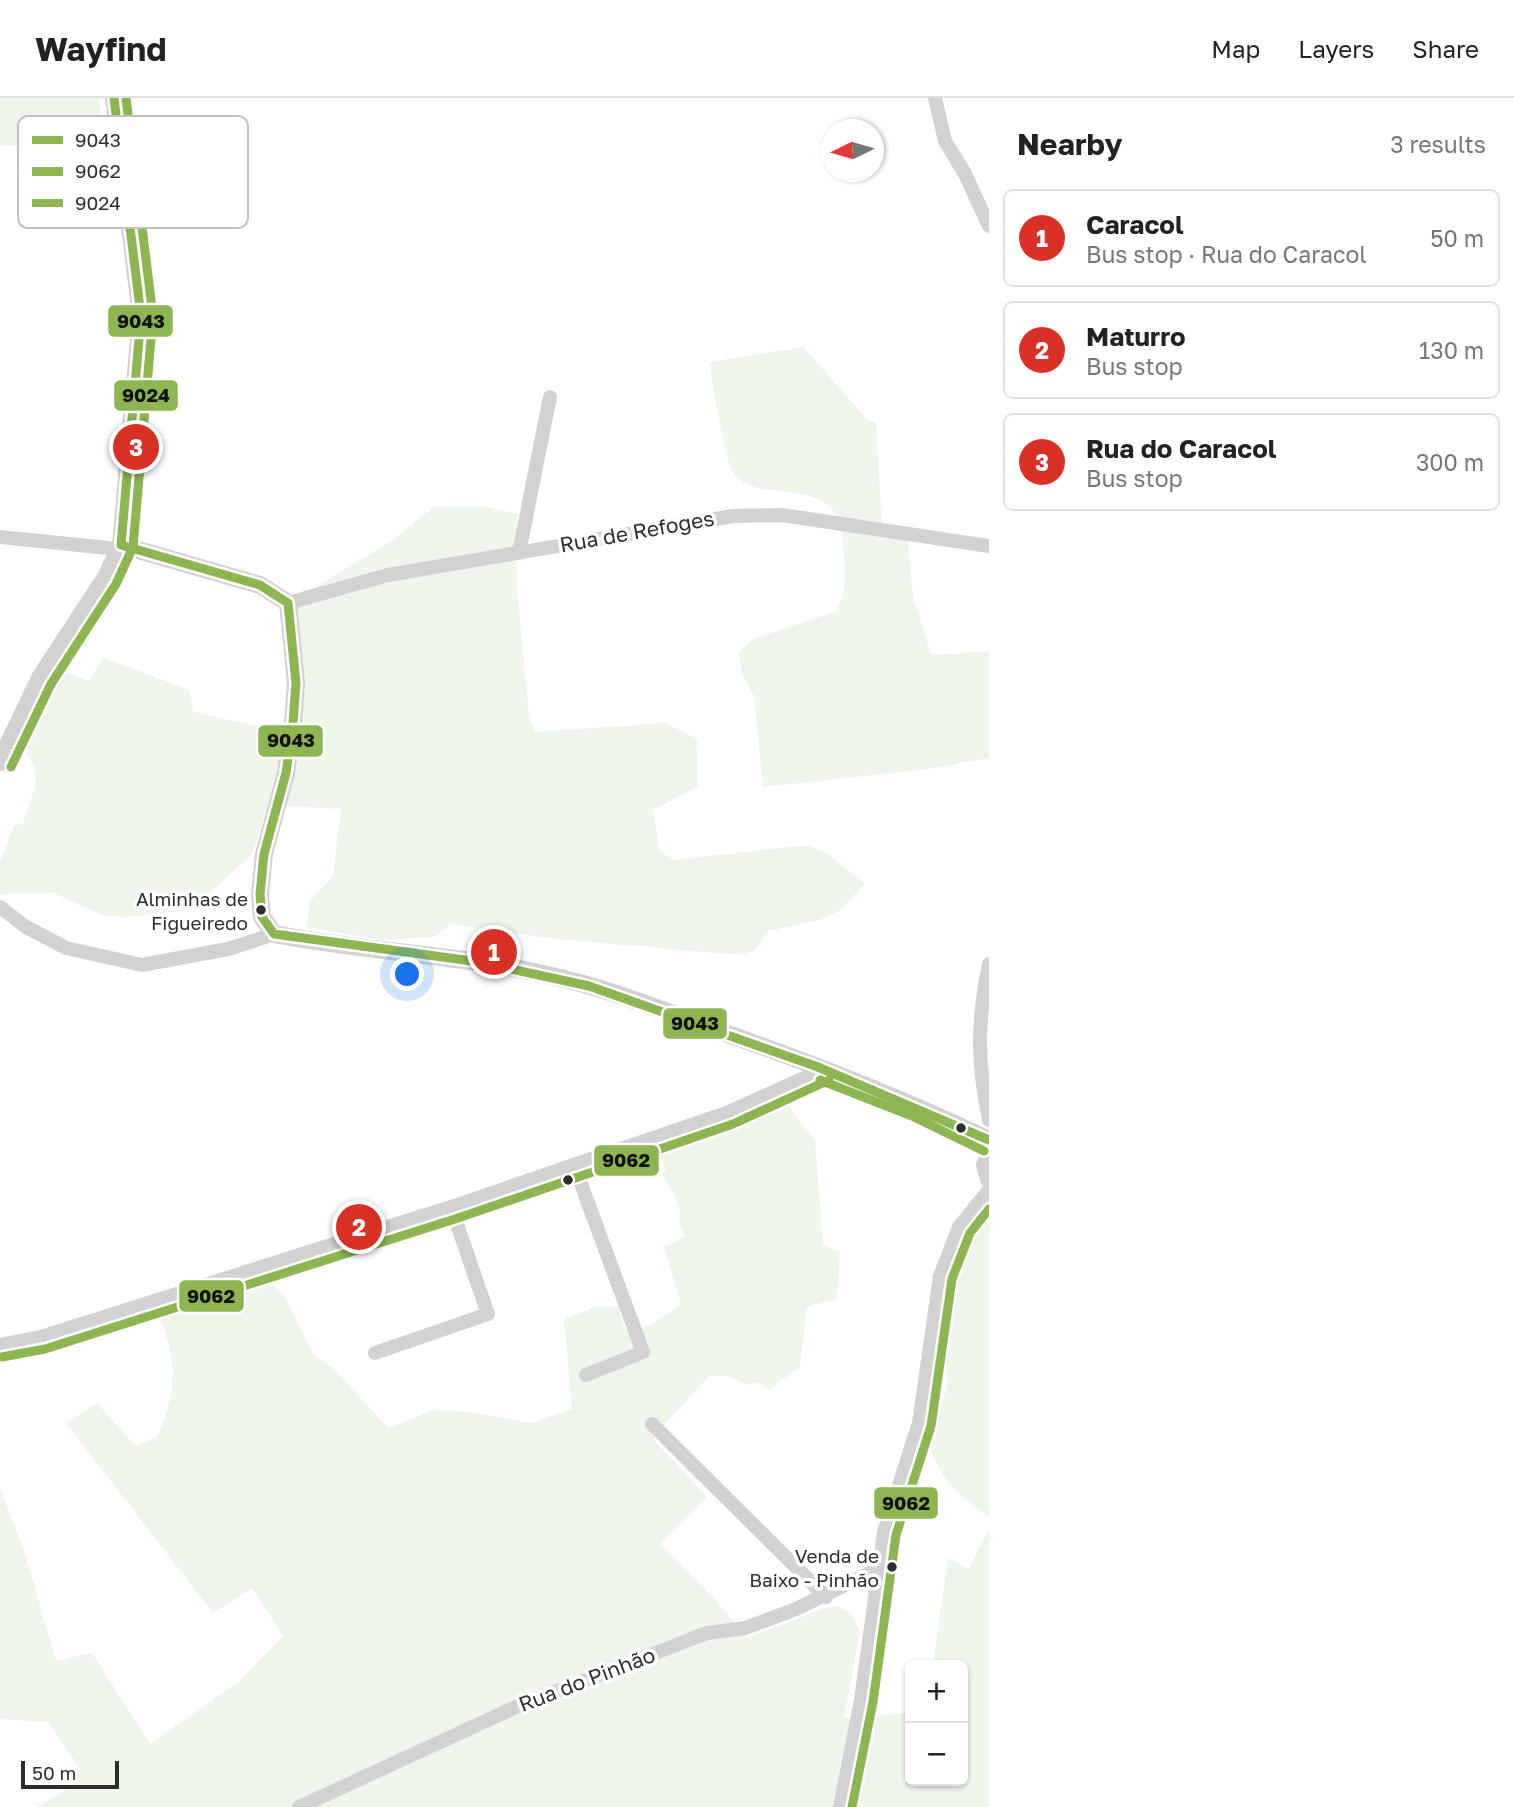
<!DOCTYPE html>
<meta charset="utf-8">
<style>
body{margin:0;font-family:"Golos Text",sans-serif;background:#f2f2f2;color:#222}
.controls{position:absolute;right:21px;bottom:21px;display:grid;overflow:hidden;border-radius:10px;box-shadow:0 2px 5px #0004}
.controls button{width:63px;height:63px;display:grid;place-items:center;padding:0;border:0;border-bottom:2px solid #e0e0e0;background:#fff;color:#222;font:35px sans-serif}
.compass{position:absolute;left:821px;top:21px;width:63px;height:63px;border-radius:50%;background:#fff;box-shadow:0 2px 5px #0004;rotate:265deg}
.scale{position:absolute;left:21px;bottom:18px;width:98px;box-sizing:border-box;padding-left:7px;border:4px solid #2d2d2d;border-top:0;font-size:19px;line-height:24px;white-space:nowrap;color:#2d2d2d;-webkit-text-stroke:5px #fff;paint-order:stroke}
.you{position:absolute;left:408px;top:877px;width:24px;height:24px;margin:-18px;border:5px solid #fff;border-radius:50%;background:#1a73e8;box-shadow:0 0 0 10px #1a73e833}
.badge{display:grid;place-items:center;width:46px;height:46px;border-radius:50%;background:#d93025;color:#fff;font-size:23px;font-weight:700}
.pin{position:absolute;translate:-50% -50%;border:4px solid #fff;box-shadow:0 2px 7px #0006}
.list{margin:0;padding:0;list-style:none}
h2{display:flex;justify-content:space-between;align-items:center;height:91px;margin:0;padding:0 28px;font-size:30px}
h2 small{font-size:23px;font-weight:400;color:#767676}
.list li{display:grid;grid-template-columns:46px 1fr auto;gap:21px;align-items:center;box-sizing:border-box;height:98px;margin:0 14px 14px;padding:0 14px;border:2px solid #e0e0e0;border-radius:10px}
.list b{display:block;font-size:26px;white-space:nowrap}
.list p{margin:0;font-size:23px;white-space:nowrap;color:#767676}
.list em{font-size:23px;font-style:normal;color:#767676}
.map{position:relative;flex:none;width:989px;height:1709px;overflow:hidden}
header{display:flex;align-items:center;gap:42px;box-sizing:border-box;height:98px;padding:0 35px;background:#fff;border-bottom:2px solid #e0e0e0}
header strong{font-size:33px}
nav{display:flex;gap:38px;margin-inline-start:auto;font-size:24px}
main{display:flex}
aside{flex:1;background:#fff}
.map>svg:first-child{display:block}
.green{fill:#eef5eb}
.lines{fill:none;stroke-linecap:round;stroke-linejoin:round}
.minor{stroke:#d2d2d2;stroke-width:14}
.tertiary{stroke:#d2d2d2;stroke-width:18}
.bus-1-casing{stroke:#fff;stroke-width:14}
.bus-2-casing{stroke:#fff;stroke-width:14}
.bus-3-casing{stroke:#fff;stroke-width:14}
.bus-1{stroke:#8db551;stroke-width:9}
.bus-2{stroke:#8db551;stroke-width:9}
.bus-3{stroke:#8db551;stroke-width:9}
.bus-dot{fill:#2d2d2d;stroke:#fff;stroke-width:2.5}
.labels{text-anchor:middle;stroke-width:7;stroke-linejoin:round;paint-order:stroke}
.bus-label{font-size:19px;fill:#2d2d2d;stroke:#fff;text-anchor:end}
.street-label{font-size:21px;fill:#2d2d2d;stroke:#fff}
.key{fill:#fff;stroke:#c0c0c0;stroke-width:2}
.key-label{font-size:19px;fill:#2d2d2d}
.line-badge{stroke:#fff;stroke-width:2.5}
.pale-badge-label{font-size:19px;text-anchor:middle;font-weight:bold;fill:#111}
</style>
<header>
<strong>Wayfind</strong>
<nav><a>Map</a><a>Layers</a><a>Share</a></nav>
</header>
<main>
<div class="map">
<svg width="989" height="1709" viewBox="0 0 989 1709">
<rect width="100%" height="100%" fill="#fff"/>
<!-- green -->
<path class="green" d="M0 0H99L105 49 78 37 65 53 0 47Z
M803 249 866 320 876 326 882 428 907 435 913 498 931 557 989 553V660L929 671 763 689 754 598 742 576 739 554 753 541 837 513C847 491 846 474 843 450 842 441 842 428 837 419 819 380 756 407 733 374 725 362 711 281 710 264Z
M433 409H488L517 416V489L529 617 535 634 665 625 697 641 698 688 653 712 660 754 675 762 806 747 826 755 865 786 839 813 819 822 769 833 754 853 739 857 556 841 451 826 433 839 381 842 307 829 309 804 333 778 341 711 268 707 252 756 191 812 125 819 104 818 54 795 0 796V764L14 727 23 726C35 685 48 675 15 643L53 569 88 583 104 560 189 592 194 614 296 637 289 505 392 443Z
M779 991 782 1005 786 1004 815 1043 823 1147 840 1154 837 1201 809 1208 806 1212 800 1269 769 1292 757 1284 747 1287 728 1278H709L652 1340 707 1399 660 1445 712 1498 747 1540 825 1510 838 1508 852 1517 860 1534 844 1620 910 1615V1683H963V1567H933L948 1460 968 1471 989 1431V1709H35C54 1701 73 1691 79 1669L48 1624 0 1621V1390L25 1455 56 1563 92 1555 150 1646 240 1583 283 1538 252 1490 213 1515 66 1325 97 1305 136 1349 158 1338C179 1285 177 1259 155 1208L271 1185 284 1197 313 1256 334 1271 388 1330 435 1312 465 1313 531 1325 572 1311 564 1222 594 1209 618 1208 625 1231C646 1232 665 1219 681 1206L664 1149 685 1139 678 1122 681 1117 674 1095 662 1076 666 1073 656 1048 675 1042 673 1033Z
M989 1116V1419C952 1391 938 1380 925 1334 949 1302 949 1286 946 1247 945 1239 942 1229 943 1220 947 1197 973 1131 989 1116Z"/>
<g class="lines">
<!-- minor -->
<path class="minor" d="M935 0 945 43 965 76 989 128
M0 439 118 451
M519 455 550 299
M288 505 388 477 733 418 782 417 989 448
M0 809 26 829 66 850 142 867 228 851 274 836
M989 866C977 925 977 963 989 1022
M574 1067 643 1254 586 1277
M0 1247 41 1239 451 1109 729 1014 824 971
M375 1255 488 1216 451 1109
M652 1326 826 1499
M299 1709 516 1609 707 1535 745 1530 796 1511 880 1470
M840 1709 861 1602 884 1434 919 1325 940 1178 959 1129 989 1092"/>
<!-- tertiary -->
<path class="tertiary" d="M121 447 260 487 288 505 296 585 293 625 286 675 264 756 260 796 262 819 274 836C365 854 457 856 547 877 604 889 659 911 714 931 807 964 900 999 989 1042
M0 664 40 580 106 479 121 447 141 218 114 0
M989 1059 985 1067 989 1081"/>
<!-- bus-1 casing -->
<g class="bus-1-casing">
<path id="bus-1" d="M114 0 141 218 121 447
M121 447 260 487 288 505 296 585 293 625 286 675 264 756 260 796 262 819 274 836 479 864 589 888 818 969 989 1042"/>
</g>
<!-- bus-2 casing -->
<g class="bus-2-casing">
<path id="bus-2" d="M820 982 912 1018 984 1053
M2 1259 45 1251 455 1121 733 1026 829 982
M852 1709 873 1604 896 1437 931 1328 952 1181 970 1135 989 1111"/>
</g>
<!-- bus-3 casing -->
<g class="bus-3-casing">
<path id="bus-3" d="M11 669 51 586 116 486 133 449 153 218 126 0"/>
</g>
<!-- bus-1 -->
<use href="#bus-1" class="bus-1"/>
<!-- bus-2 -->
<use href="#bus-2" class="bus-2"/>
<!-- bus-3 -->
<use href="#bus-3" class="bus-3"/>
</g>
<!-- markers -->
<g class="bus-dot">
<circle cx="261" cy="812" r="6"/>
<circle cx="961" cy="1030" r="6"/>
<circle cx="568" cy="1082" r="6"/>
<circle cx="892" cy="1469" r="6"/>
</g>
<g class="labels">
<!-- bus labels -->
<g class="bus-label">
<text x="248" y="808">Alminhas de<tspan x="248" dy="24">Figueiredo</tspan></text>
<text x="879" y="1465">Venda de<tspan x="879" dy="24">Baixo - Pinhão</tspan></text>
</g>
<!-- street labels -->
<g class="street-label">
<text transform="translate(637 434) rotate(-10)" y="7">Rua de Refoges</text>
<text transform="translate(587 1582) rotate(-21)" y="7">Rua do Pinhão</text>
</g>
</g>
<!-- legend -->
<rect x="18" y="18" width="230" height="112" rx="10" class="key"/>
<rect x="32" y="38" width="31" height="8" fill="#8db551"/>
<rect x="32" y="69" width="31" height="9" fill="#8db551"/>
<rect x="32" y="101" width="31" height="8" fill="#8db551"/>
<g class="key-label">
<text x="75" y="49">9043</text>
<text x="75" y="80">9062</text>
<text x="75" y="112">9024</text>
</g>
<g class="line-badge">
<rect x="107" y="206" width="67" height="34" rx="7" fill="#8db551"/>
<rect x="113" y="281" width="66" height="33" rx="7" fill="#8db551"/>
<rect x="257" y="626" width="67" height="34" rx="7" fill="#8db551"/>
<rect x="662" y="909" width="66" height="33" rx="7" fill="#8db551"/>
<rect x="593" y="1046" width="67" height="33" rx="7" fill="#8db551"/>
<rect x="178" y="1181" width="67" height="34" rx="7" fill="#8db551"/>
<rect x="873" y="1388" width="66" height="34" rx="7" fill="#8db551"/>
</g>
<g class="pale-badge-label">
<text x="141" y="230">9043</text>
<text x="146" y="304">9024</text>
<text x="291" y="649">9043</text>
<text x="695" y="932">9043</text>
<text x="626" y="1069">9062</text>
<text x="211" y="1205">9062</text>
<text x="906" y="1412">9062</text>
</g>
</svg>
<div class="controls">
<button>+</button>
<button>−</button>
</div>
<svg class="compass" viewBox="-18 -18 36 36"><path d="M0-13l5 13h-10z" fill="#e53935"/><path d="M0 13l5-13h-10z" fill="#767676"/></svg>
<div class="scale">50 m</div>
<div class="you"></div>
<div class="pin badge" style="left:494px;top:854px">1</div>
<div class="pin badge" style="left:359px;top:1129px">2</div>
<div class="pin badge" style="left:136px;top:349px">3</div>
</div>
<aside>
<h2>Nearby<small>3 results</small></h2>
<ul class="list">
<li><span class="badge">1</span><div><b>Caracol</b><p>Bus stop · Rua do Caracol</p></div><em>50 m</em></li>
<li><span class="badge">2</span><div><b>Maturro</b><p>Bus stop</p></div><em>130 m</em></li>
<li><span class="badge">3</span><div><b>Rua do Caracol</b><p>Bus stop</p></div><em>300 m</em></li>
</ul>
</aside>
</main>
